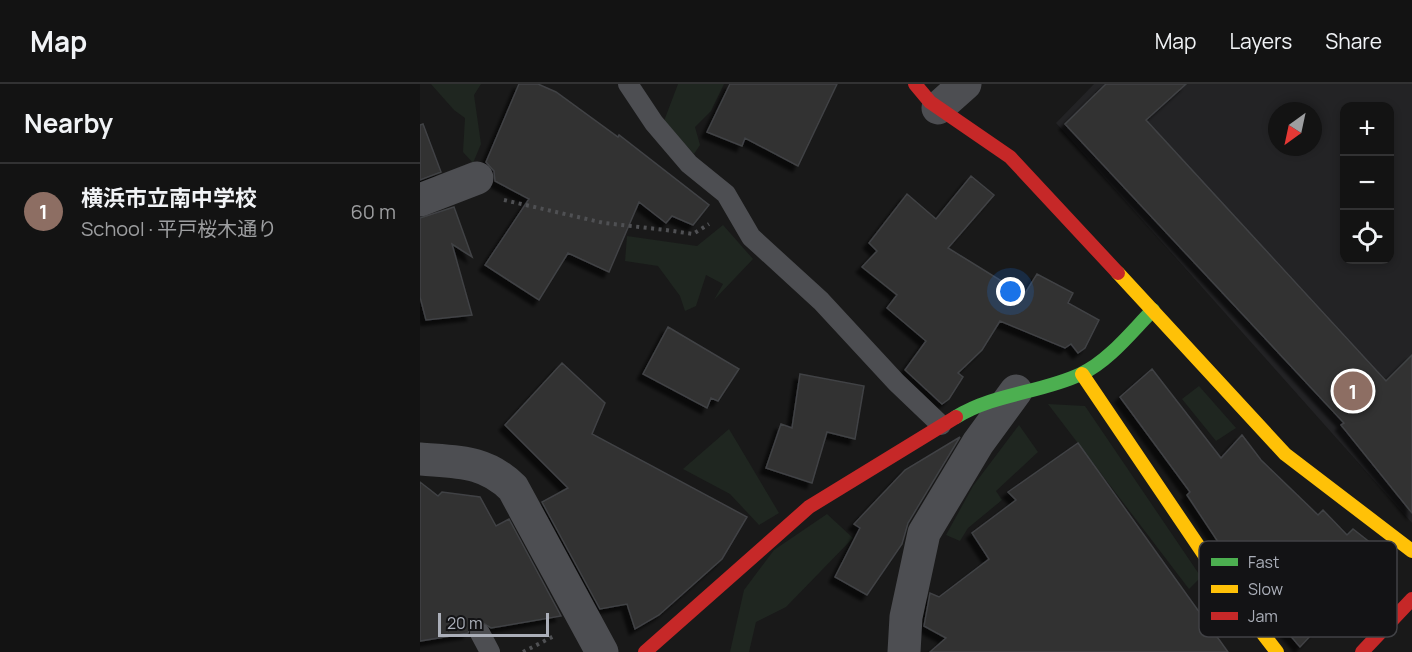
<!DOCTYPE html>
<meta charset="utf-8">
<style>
body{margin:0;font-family:Manrope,"Noto Sans JP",sans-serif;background:#1c1c1c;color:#f1f3f6}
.controls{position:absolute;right:18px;top:18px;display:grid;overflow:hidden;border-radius:12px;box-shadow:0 3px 9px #0003}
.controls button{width:54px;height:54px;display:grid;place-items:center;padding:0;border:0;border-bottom:2px solid #323233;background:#131313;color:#f1f3f6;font:30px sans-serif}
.compass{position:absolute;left:848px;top:18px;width:54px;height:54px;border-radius:50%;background:#131313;box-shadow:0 3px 9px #0003;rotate:213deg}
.scale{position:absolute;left:18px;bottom:15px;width:111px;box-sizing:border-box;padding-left:6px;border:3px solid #abafb9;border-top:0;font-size:16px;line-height:21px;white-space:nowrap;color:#abafb9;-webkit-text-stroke:4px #131315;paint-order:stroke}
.you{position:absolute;left:591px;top:208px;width:21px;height:21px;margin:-15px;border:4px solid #fff;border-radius:50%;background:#1a73e8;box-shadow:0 0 0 9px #1a73e833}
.badge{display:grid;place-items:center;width:39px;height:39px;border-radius:50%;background:#ea580c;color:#fff;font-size:20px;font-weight:700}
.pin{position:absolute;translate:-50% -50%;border:3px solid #fff;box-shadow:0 2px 6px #0006}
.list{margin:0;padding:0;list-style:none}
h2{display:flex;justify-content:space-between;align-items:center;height:78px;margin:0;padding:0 24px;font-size:26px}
h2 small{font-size:20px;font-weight:400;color:#9d9ea0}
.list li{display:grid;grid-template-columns:39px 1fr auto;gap:18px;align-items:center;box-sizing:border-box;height:96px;padding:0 24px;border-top:2px solid #323233}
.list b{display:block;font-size:22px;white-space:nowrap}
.list p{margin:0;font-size:20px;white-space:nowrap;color:#9d9ea0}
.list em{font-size:20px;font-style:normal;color:#9d9ea0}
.icon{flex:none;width:33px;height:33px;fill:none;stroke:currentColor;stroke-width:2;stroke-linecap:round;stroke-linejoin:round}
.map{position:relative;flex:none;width:992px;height:568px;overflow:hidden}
header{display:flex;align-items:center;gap:36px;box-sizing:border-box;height:84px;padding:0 30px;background:#131313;border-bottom:2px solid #323233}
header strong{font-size:28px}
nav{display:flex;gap:33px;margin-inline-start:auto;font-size:21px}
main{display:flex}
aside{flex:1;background:#131313}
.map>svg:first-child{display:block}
.built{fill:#232325;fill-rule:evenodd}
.green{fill:#1f2620}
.building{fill:#313131;stroke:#414245;stroke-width:1.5;filter:url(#shadow)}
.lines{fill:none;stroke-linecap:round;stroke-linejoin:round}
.path{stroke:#4f5053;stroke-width:4;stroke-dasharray:3 4.5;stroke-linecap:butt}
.lane{stroke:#4d4e52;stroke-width:20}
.street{stroke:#4d4e52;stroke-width:33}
.fast{stroke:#4caf50;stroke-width:14}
.slow{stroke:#ffc107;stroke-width:14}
.jam{stroke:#c62828;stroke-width:14}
.key{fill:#131315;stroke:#414246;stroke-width:1.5}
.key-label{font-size:16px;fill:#abafb9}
</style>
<header>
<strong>Map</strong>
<nav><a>Map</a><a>Layers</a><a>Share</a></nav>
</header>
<main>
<aside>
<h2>Nearby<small></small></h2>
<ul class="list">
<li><span class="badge" style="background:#8d6e63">1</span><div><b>横浜市立南中学校</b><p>School · 平戸桜木通り</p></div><em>60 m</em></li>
</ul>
</aside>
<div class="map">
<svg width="992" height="568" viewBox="0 0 992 568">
<defs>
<filter id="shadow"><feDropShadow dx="-5.5" dy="5.5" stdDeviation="1.5" flood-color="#0009"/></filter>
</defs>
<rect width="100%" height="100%" fill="#191919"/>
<!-- built -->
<path class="built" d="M674 0H992V439L636 39ZM924 22H970V176H924ZM857 27H893V63H857Z"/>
<!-- green -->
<path class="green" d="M11 0H61L54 11 61 60 53 79 43 68 45 34 34 26Z
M258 0H304L291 27 275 43 280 61 274 70 244 37Z
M303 141 333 175 294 216 303 200 286 191 276 222 265 227 260 212 238 182 205 177 207 152 277 162Z
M779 302 816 344 796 357 762 315Z
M628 320 665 322 781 493 769 505Z
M599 341 618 368 576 407 582 416 548 444 540 457 526 451 553 402Z
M309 345 359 429 339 441 310 410 263 385Z
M407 430 433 454 366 523 336 538 329 568H310L324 506 354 466Z"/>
<!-- building -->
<path class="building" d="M99 0H118L136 8 198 53 199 51 289 121 273 141 252 132 246 139 219 118 189 188 148 169 119 216 65 181 109 115 75 97 74 87 66 78Z
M310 0H417L378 82 325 54 322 62 287 48Z
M686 0H766L726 36 966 297 992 271V429L921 341 924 339 645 40Z
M3 40 21 88 0 96V41Z
M551 92 574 111 528 164 604 211 617 190 653 209 648 219 679 236 665 264 658 269 651 260 645 264 580 237 562 266 538 289 543 293 529 315 522 320 485 286 506 257 467 224 477 211 442 183 457 167 449 159 487 110 516 135Z
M34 123 52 173 32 160 52 231 6 236 0 213V134Z
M248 243 319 285 298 317 291 314 287 324 223 290Z
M142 279 185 319 172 350 327 433 302 475 239 531 215 545 207 520 180 525 122 418 148 404 85 341Z
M732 285 801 374 822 351 841 376 898 431 903 426 927 451 933 445 966 471 880 563 844 521 848 517 816 476 812 479 767 411 770 408 700 313Z
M380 290 444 302 435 355 407 348 392 399 346 384 361 340 372 344Z
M540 353 488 439 482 460 447 511 415 493 440 444 434 440 485 386Z
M658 359 754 493 808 568H510L526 554 504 542 510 509 519 513 569 475 552 449 596 416 588 408Z
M0 398 18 412 22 408 60 413 76 442 89 435 141 532 71 544 60 537 50 542 48 549 0 557Z"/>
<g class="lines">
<!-- path -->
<path class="path" d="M84 116 184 139 246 146 273 150 289 140
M103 568 134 552"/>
<!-- lane -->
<path class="lane" d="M208 0 234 39 269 80 306 110 331 153 401 217 476 298 521 341
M60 549 70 568"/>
<!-- street -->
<path class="street" d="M518 24 545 0
M0 116 57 94
M0 375C37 378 65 376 93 404L182 568
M484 568 486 533 504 449 558 359 596 307"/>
<!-- fast -->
<path class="fast" d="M536 333C575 309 621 309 661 290 689 277 712 247 733 226"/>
<!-- slow -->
<path class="slow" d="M698 189 865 370 992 467
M662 290 800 494 857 568"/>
<!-- jam -->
<path class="jam" d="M495 0 510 18 590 73 698 189
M225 568 389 423 536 333
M942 568 992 515"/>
</g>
<!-- legend -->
<rect x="779" y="457" width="198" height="96" rx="9" class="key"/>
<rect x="791" y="474" width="27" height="8" fill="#4caf50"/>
<rect x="791" y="501" width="27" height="8" fill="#ffc107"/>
<rect x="791" y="528" width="27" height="8" fill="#c62828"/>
<g class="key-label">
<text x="828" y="484">Fast</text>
<text x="828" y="511">Slow</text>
<text x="828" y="538">Jam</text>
</g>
</svg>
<div class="controls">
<button>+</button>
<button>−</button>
<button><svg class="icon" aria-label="locate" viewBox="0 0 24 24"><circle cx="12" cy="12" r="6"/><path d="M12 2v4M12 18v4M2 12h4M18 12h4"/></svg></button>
</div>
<svg class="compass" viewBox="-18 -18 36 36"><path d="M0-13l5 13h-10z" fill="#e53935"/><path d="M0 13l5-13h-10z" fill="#9d9ea0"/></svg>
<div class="scale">20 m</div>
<div class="you"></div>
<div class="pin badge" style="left:933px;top:307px;background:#8d6e63">1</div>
</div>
</main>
